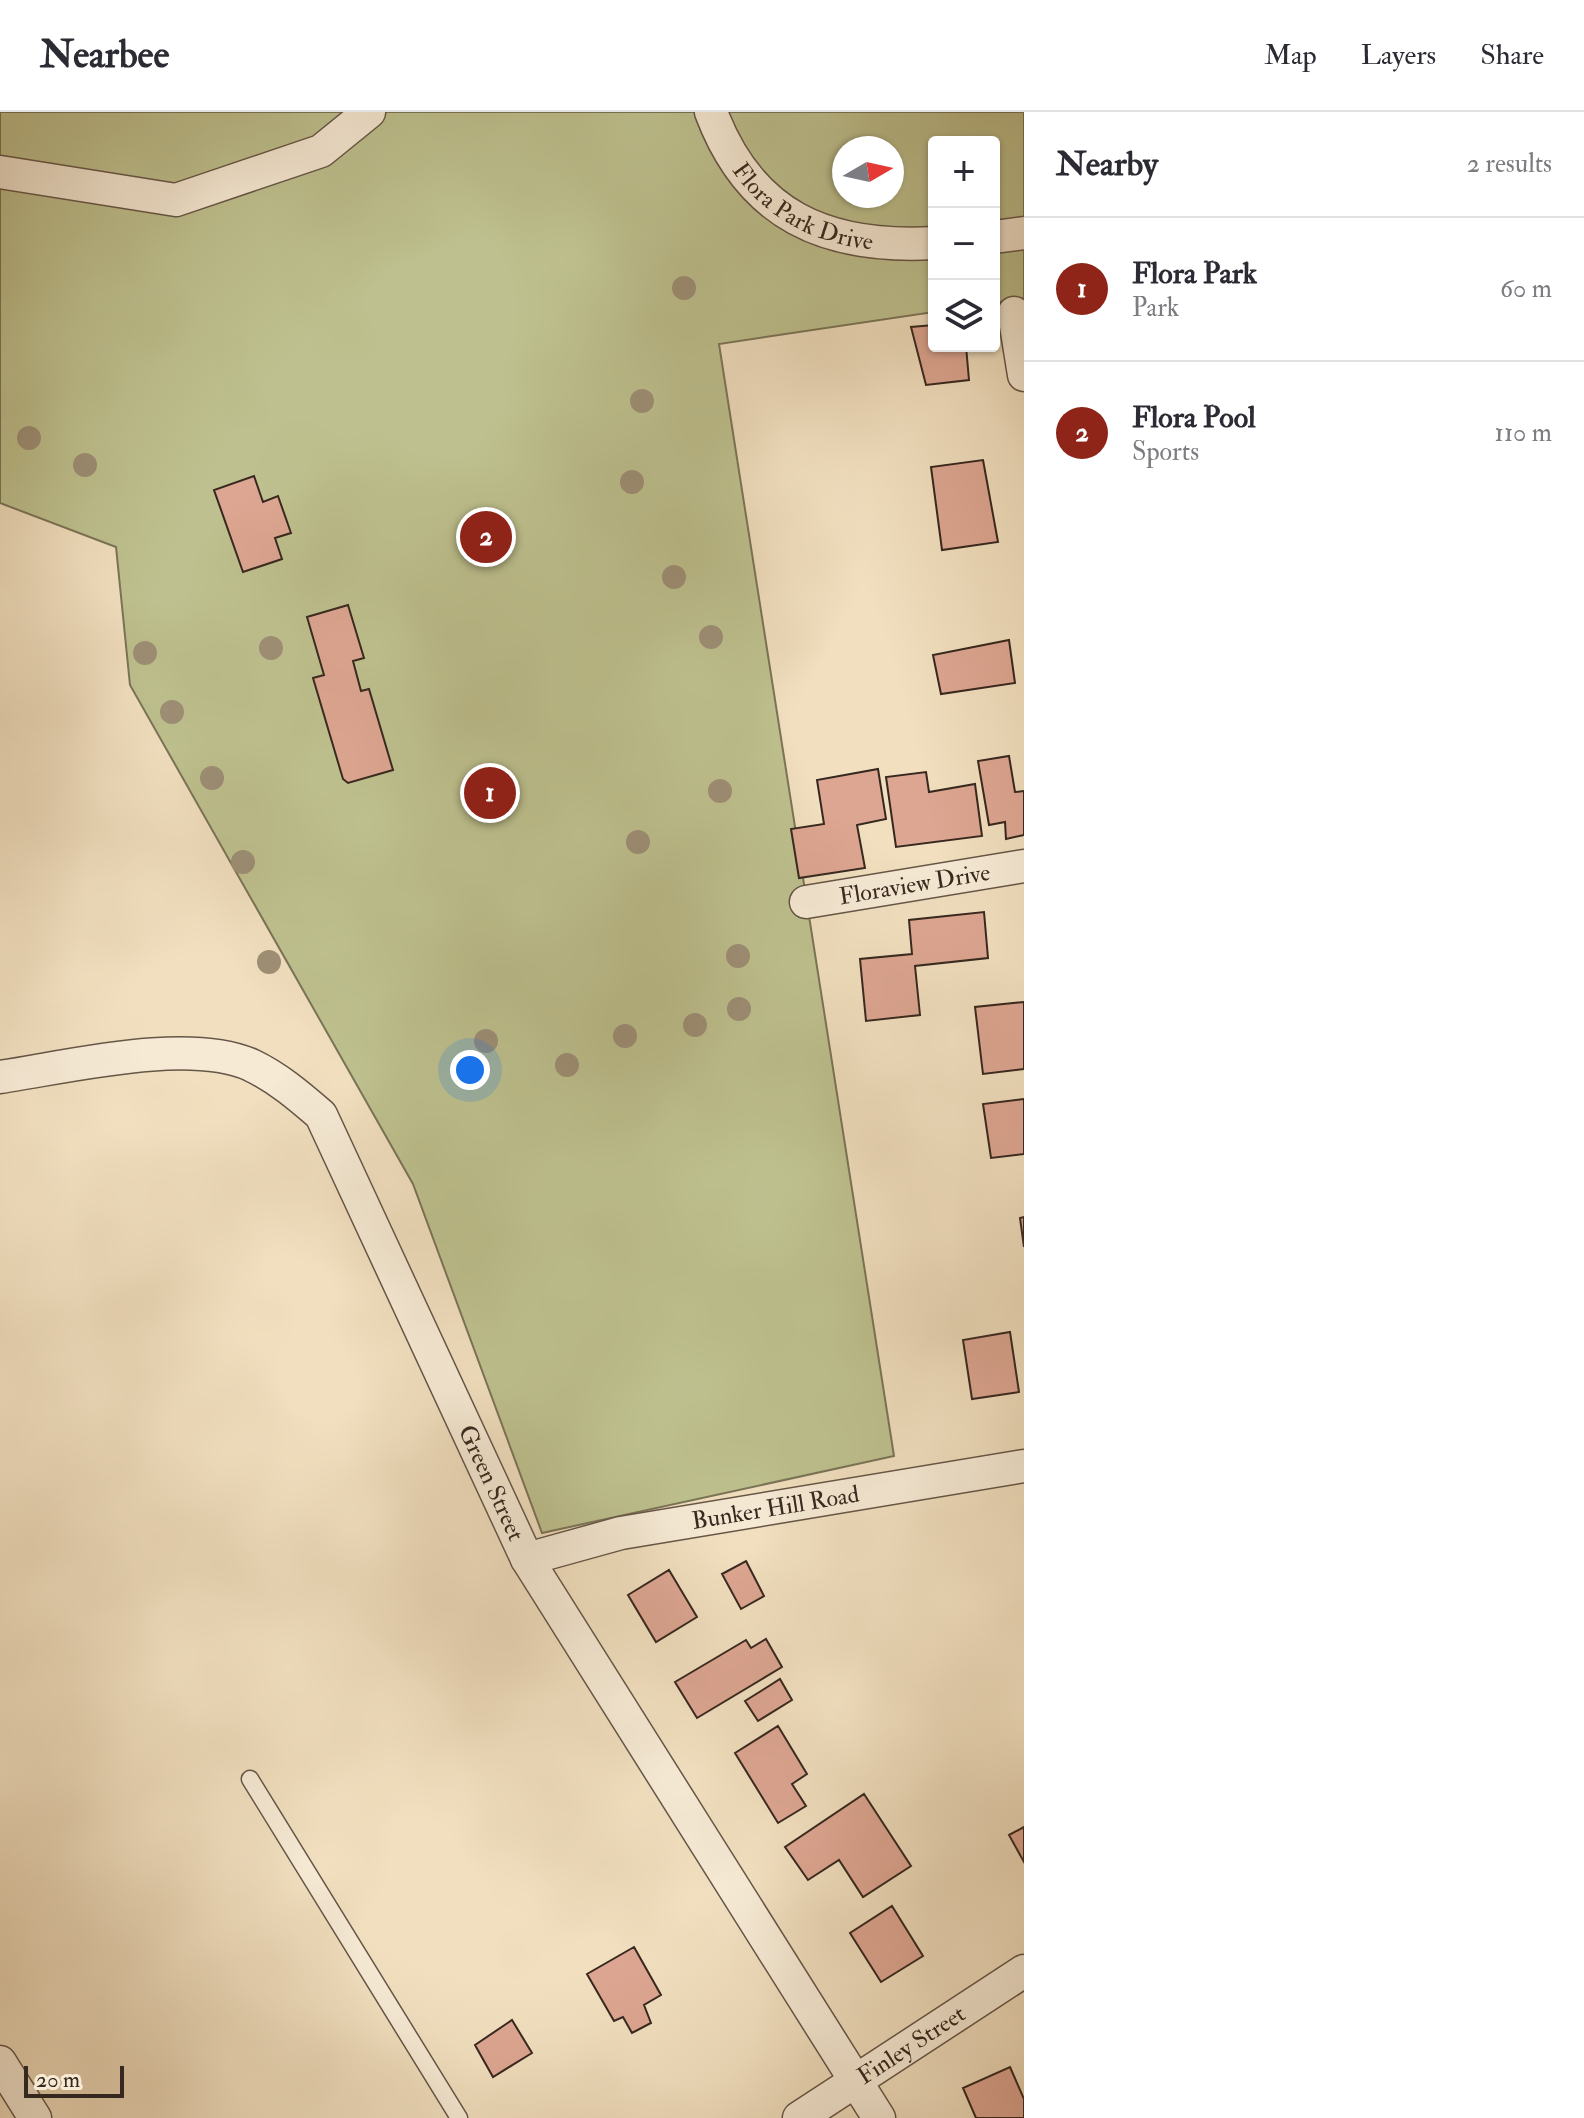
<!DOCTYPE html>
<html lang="en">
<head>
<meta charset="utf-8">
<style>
  :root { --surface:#fff; --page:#f7f7f7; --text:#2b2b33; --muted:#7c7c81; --line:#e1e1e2; --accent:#8f2418 }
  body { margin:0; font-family:"IM FELL Double Pica",serif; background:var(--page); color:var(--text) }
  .controls { position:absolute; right:24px; top:24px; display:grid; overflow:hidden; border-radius:8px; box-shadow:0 2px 6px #0004 }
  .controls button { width:72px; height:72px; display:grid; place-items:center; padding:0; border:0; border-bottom:2px solid var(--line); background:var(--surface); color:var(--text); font:40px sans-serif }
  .compass { position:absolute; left:832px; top:24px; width:72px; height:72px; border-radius:50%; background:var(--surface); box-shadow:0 2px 6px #0004; rotate:81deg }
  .scale { position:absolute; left:24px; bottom:20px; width:100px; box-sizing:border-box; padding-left:8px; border:4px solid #37281f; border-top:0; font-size:22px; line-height:28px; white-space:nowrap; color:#37281f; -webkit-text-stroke:6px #f6ead5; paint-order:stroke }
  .you { position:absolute; left:470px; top:958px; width:28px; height:28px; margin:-20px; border:6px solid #fff; border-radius:50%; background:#1a73e8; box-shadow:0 0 0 12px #1a73e833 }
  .badge { display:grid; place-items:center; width:52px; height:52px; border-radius:50%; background:var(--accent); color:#fff; font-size:26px; font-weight:700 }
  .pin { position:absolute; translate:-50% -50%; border:4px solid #fff; box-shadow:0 2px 8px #0006 }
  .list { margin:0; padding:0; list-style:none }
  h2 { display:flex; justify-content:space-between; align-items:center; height:104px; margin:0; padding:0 32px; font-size:34px }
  h2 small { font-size:26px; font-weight:400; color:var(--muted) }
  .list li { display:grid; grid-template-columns:52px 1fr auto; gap:24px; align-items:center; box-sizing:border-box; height:144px; padding:0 32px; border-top:2px solid var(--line) }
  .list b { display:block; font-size:30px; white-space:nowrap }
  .list p { margin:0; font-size:26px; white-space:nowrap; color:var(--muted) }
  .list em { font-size:26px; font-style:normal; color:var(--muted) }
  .icon { flex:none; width:44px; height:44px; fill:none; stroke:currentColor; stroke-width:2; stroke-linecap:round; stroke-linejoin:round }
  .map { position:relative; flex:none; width:1024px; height:2006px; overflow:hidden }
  header { display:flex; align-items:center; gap:48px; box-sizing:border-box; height:112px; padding:0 40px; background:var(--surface); border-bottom:2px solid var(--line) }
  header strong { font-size:38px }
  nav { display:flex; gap:44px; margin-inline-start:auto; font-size:28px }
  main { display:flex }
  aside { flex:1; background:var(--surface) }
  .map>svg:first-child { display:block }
</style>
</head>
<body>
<header>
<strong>Nearbee</strong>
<nav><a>Map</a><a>Layers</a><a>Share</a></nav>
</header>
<main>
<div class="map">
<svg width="1024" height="2006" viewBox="0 0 1024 2006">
  <rect width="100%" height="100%" fill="#f1dfbf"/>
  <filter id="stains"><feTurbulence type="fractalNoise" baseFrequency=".0025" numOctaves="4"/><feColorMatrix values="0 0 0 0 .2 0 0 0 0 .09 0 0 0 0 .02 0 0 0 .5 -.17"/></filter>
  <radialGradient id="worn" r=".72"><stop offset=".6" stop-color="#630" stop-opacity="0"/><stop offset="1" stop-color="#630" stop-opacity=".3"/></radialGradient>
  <path fill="#bec18f" stroke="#7a7457" stroke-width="2" fill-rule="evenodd" d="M0 0H1024V186L994 191V30H934V200L719 232 894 1344 542 1421 413 1072 130 573 116 435 0 391ZM844 36H892V84H844Z"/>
  <path fill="#dda692" stroke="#37281f" stroke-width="2" d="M934 213V234H966L969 268 926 273 911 215Z
    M983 348 998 430 942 438 931 355Z
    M254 364 263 390 278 384 291 421 275 426 282 447 243 460 214 378Z
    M348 493 364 546 353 549 361 579 369 577 393 658 348 671 343 667 313 566 324 563 307 505Z
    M1009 528 1015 571 941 582 933 543Z
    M1009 644 1015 680 1024 679V723L1006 727 1005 710 989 713 978 649Z
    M878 657 886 707 857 713 865 756 799 766 791 717 824 712 817 668Z
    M926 660 929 680 975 672 982 724 896 735 886 665Z
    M984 800 988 846 915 854 920 903 866 909 860 847 912 842 909 808Z
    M1024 890V957L983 962 975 895Z
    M1024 987V1042L991 1046 983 992Z
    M1024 1105V1135L1020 1106Z
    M1010 1220 1019 1280 972 1287 963 1228Z
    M746 1449 764 1484 741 1497 722 1462Z
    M669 1458 697 1505 656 1530 628 1483Z
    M766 1527 782 1555 697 1606 675 1570 746 1528 751 1536Z
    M780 1567 792 1588 758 1609 745 1589Z
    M778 1614 807 1662 792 1672 806 1694 778 1711 735 1641Z
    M864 1682 911 1754 863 1785 839 1748 808 1768 785 1735Z
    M1024 1715V1750L1009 1723Z
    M892 1794 923 1844 881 1870 850 1821Z
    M634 1835 661 1883 644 1893 651 1911 632 1921 623 1905 614 1909 587 1862Z
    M512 1908 532 1941 493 1965 475 1933Z
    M1010 1955 1024 1987V2006H976L963 1976Z"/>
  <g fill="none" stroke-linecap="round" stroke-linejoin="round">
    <defs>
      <path id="service" d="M250 1667 459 2006"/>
      <g id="minor">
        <path id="s1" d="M711 0C750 104 826 137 934 131"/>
        <path d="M0 60 176 88 321 39 369 0"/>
        <path d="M994 125 1024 121"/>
        <path d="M1014 201 1024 263"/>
        <path id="s2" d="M806 790 1024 754"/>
        <path id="s3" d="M0 965C67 955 188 925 251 953 278 966 299 984 321 1003L527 1447 879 2006"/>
        <path id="s4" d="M527 1447 621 1421 1024 1354"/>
        <path d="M0 1950 35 2006"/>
        <path id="s5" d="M799 2006 1024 1859"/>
      </g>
    </defs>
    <use href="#service" stroke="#665647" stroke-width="19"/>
    <use href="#minor" stroke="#665647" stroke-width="35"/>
    <use href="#service" stroke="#f6ead5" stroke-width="16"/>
    <use href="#minor" stroke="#f6ead5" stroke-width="32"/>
  </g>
  <g fill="#9d8f76">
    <circle cx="684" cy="176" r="12"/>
    <circle cx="642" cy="289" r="12"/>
    <circle cx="29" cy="326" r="12"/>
    <circle cx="85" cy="353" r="12"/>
    <circle cx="632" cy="370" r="12"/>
    <circle cx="674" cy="465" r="12"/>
    <circle cx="711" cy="525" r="12"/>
    <circle cx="271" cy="536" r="12"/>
    <circle cx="145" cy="541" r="12"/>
    <circle cx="172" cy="600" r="12"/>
    <circle cx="212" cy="666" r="12"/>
    <circle cx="720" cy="679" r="12"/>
    <circle cx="638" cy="730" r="12"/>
    <circle cx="243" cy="750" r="12"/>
    <circle cx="738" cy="844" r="12"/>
    <circle cx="269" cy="850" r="12"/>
    <circle cx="739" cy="897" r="12"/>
    <circle cx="695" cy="913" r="12"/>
    <circle cx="625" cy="924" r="12"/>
    <circle cx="486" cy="929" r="12"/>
    <circle cx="567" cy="953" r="12"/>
  </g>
  <g text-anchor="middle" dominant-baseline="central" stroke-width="7" stroke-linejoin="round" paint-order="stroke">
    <g font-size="24" fill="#37281f" stroke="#f6ead5">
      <text stroke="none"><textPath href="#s1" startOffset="140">Flora Park Drive</textPath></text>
      <text stroke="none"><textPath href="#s2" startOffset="110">Floraview Drive</textPath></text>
      <text stroke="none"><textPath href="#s3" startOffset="746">Green Street</textPath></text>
      <text stroke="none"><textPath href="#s4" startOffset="254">Bunker Hill Road</textPath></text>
      <text stroke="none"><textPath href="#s5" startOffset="134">Finley Street</textPath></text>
    </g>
  </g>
  <rect width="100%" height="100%" filter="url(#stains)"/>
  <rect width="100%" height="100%" fill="url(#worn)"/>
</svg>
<div class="controls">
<button>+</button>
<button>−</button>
<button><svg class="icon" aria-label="layers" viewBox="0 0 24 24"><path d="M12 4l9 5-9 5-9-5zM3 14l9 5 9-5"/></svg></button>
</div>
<svg class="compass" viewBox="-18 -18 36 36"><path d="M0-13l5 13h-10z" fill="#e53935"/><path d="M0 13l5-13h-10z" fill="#7c7c81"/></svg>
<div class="scale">20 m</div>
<div class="you"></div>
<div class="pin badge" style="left:490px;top:681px">1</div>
<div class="pin badge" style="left:486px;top:425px">2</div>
</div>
<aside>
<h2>Nearby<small>2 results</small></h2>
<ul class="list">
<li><span class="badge">1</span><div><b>Flora Park</b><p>Park</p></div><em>60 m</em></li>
<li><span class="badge">2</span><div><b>Flora Pool</b><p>Sports</p></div><em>110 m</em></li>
</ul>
</aside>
</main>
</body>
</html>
